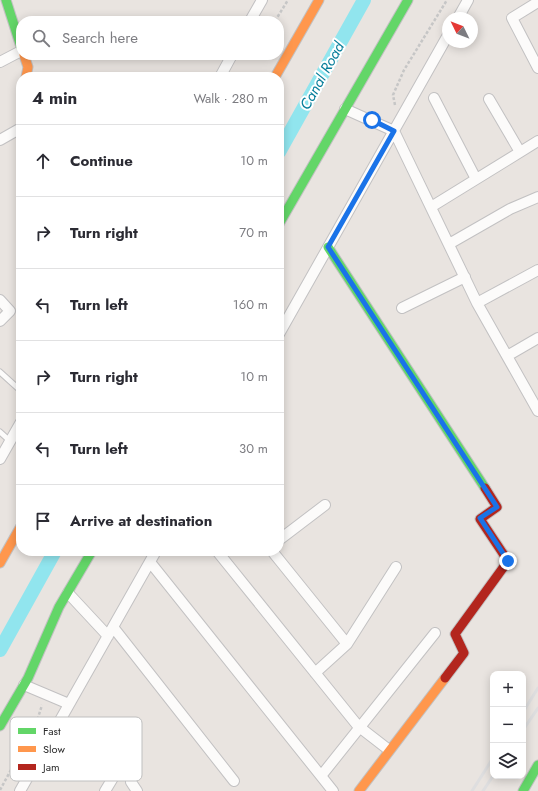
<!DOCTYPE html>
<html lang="en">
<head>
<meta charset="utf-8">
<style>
  :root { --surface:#fff; --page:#f7f7f7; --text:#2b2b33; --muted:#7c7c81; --line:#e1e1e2 }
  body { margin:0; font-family:Jost,sans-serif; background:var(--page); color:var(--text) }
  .controls { position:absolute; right:12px; bottom:12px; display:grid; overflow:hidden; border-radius:8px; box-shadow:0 2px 10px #0003 }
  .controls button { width:36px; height:36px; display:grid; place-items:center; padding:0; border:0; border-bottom:1px solid var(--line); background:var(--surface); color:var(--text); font:20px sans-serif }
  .compass { position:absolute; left:442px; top:12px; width:36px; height:36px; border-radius:50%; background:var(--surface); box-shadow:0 2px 10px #0003; rotate:313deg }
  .stop { position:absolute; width:12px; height:12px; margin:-9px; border:3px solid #1a73e8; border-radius:50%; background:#fff }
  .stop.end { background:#1a73e8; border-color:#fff; box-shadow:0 1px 4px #0008 }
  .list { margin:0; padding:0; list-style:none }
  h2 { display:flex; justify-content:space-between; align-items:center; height:52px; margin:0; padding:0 16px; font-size:17px }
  h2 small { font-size:13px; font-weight:400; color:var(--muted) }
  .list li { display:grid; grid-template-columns:26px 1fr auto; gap:12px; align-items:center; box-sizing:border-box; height:72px; padding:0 16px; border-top:1px solid var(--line) }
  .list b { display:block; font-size:15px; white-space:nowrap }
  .list em { font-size:13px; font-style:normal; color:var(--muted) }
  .icon { flex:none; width:22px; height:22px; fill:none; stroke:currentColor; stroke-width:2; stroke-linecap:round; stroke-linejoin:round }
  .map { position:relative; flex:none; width:538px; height:791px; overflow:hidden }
  .search { position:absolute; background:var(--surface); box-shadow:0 2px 10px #0003; left:16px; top:16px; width:268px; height:44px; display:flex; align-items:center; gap:10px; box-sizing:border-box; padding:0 14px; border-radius:16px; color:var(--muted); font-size:15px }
  .panel { position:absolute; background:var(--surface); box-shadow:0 2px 10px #0003; left:16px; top:72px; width:268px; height:484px; border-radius:16px }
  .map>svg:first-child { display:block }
</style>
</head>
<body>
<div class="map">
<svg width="538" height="791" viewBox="0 0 538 791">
  <rect width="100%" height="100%" fill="#e9e4e0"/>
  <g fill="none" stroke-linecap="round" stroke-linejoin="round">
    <path stroke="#91e5ee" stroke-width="14" d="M279 152 364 0
      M0 650 55 551"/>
    <defs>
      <path id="lane" d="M0 372 21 391
        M0 432 10 441"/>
      <path id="street" d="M538 2 512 18 538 68
        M458 18 468 0
        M250 21 262 0
        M0 62 21 51
        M220 77 232 55
        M434 98 476 179
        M489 99 520 152
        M345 109 394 131 477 303 538 411
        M0 140 21 128
        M431 207 538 141
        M449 244 510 209 538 197
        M0 300 10 311 0 321
        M477 303 538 270
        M402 308 465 277
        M279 334 448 35
        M507 356 538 338
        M0 459 21 422
        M279 540 325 505
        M217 551 358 726 389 750
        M272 551 347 644
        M150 562 333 791
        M68 593 108 636
        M113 627 234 781
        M315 673 347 644 396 567
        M24 685 69 704
        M321 776 435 633
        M131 782 137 791
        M20 791 156 551
        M105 791 119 768"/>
      <path id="fast" d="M6 0 21 47
        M279 224 408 0
        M328 247 485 488
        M0 726 28 678 59 607 92 551
        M523 791 538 765"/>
      <path id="slow" d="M24 55 28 67 26 77
        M275 77 319 0
        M0 563 21 526
        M359 791 445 678"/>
      <path id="jam" d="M445 678 464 653 455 634 508 561 480 519 497 507 485 488"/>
    </defs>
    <use href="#lane" stroke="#c2c1c2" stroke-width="7"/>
    <use href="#street" stroke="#c2c1c2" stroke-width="12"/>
    <use href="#fast" stroke="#c2c1c2" stroke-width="11"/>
    <use href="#slow" stroke="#c2c1c2" stroke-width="11"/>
    <use href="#jam" stroke="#c2c1c2" stroke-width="11"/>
    <path stroke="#c6c6c6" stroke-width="2.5" stroke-dasharray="3 2" stroke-linecap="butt" d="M275 21 288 0
      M395 105 393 95 404 70 447 0
      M0 790 36 724 42 705"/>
    <use href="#lane" stroke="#fcfbfa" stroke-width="5"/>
    <use href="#street" stroke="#fcfbfa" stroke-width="10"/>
    <use href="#fast" stroke="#63d668" stroke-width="9"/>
    <use href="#slow" stroke="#ff974d" stroke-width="9"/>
    <use href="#jam" stroke="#b3261e" stroke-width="9"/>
    <path stroke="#dededf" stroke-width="3" d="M523 712 538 688
      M523 730 538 708
      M472 791 493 758
      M483 791 493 776"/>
  </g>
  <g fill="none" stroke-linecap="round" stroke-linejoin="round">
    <path stroke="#1a73e8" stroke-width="5" d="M372 120 394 131 328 247 497 507 480 518 508 561"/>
  </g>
  <g text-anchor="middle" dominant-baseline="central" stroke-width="4" stroke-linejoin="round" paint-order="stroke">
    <g font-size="15" font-style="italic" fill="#087f9b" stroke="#fff">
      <text transform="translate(322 76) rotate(-61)">Canal Road</text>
    </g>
  </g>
  <rect x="10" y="717" width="132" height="64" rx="6" fill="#fff" stroke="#bfbfbf" stroke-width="1"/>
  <rect x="18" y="728" width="18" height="6" fill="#63d668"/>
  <rect x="18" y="746" width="18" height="6" fill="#ff974d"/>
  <rect x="18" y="764" width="18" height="6" fill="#b3261e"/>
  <g font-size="11" fill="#2b2b2b">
    <text x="43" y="735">Fast</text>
    <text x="43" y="753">Slow</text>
    <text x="43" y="771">Jam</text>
  </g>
</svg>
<div class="controls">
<button>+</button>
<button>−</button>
<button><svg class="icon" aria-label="layers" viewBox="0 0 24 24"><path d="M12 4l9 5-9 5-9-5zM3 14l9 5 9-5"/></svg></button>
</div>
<svg class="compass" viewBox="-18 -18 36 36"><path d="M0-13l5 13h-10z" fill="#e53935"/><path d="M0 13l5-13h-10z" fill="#7c7c81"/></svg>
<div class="stop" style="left:372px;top:120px"></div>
<div class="stop end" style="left:508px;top:561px"></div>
<div class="search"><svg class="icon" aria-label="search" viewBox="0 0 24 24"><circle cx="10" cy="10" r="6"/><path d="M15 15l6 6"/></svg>Search here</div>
<section class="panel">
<h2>4 min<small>Walk · 280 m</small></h2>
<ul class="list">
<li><svg class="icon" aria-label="ahead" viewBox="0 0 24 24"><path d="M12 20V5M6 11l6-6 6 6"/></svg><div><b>Continue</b></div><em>10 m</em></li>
<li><svg class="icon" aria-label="right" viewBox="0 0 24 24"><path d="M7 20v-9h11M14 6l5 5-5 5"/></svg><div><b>Turn right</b></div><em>70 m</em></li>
<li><svg class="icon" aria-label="left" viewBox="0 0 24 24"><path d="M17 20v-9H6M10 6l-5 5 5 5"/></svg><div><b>Turn left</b></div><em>160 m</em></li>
<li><svg class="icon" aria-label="right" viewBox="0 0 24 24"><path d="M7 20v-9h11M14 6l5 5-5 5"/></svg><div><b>Turn right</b></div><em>10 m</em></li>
<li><svg class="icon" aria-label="left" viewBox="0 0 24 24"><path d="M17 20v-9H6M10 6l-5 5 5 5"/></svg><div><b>Turn left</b></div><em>30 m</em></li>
<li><svg class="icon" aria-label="arrive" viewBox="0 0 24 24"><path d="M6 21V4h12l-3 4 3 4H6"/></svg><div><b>Arrive at destination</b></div></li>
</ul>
</section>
</div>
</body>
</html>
